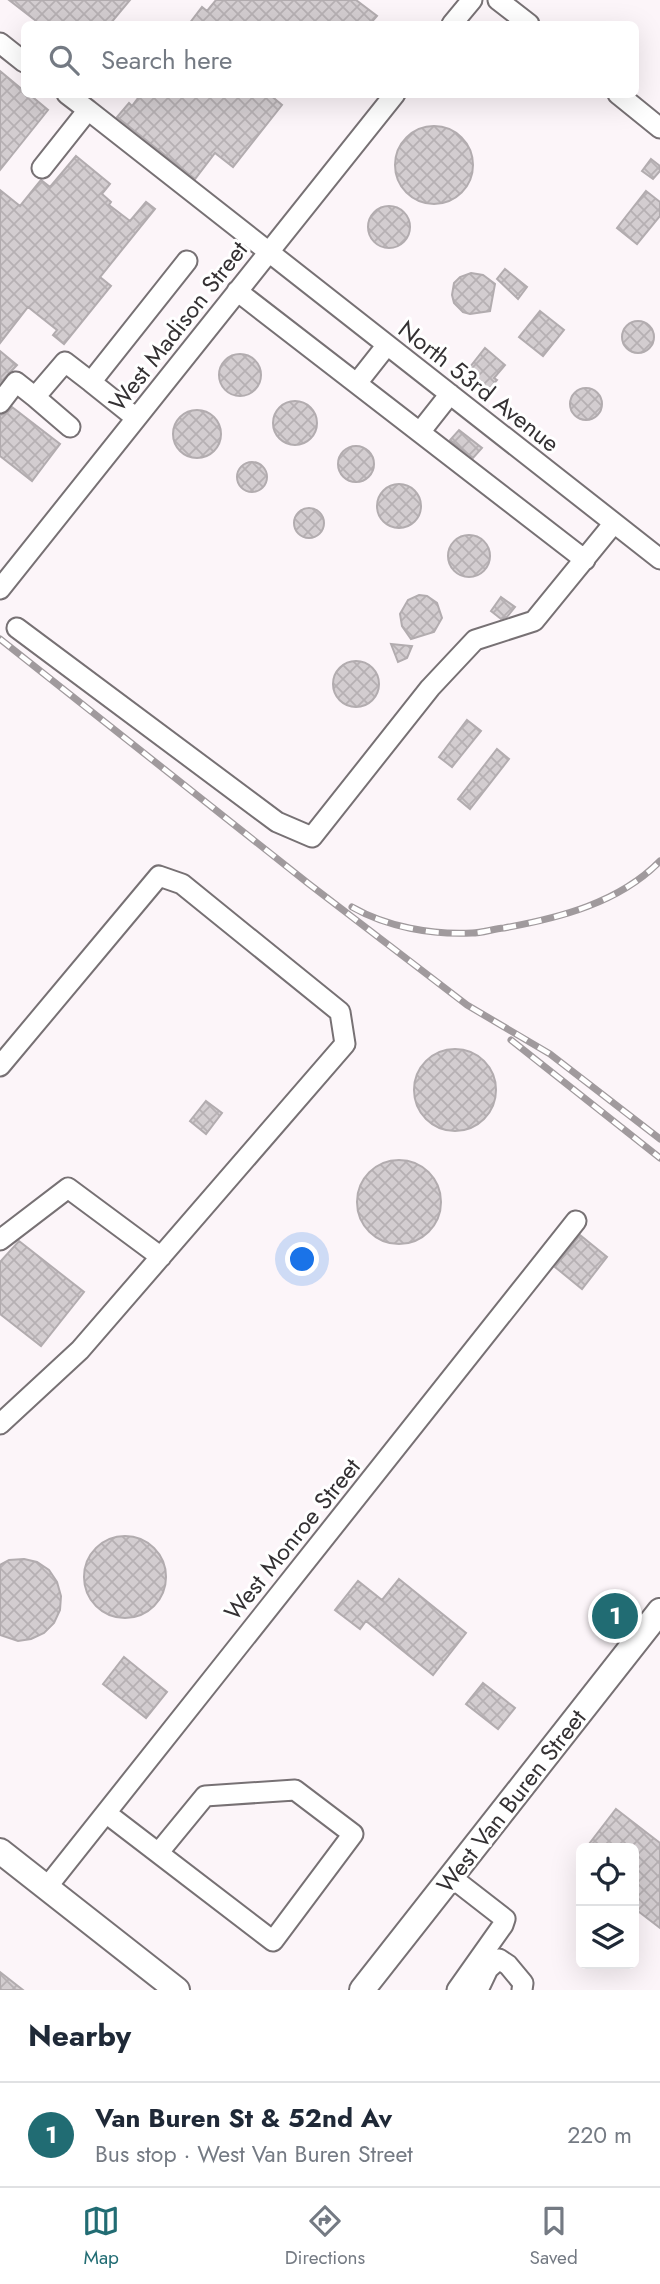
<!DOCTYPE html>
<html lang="en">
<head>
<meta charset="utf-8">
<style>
  :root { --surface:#fff; --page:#f6f6f7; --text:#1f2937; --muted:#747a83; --line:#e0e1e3; --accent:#216c73 }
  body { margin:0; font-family:Jost,sans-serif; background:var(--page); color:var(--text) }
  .controls { position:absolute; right:21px; bottom:21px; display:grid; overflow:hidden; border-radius:10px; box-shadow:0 7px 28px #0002 }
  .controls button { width:63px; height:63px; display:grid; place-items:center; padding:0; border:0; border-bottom:2px solid var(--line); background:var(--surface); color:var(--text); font:35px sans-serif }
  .you { position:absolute; left:303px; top:1260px; width:24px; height:24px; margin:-18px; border:5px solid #fff; border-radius:50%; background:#1a73e8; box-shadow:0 0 0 10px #1a73e833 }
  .badge { display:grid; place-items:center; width:46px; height:46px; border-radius:50%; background:var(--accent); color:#fff; font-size:23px; font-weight:700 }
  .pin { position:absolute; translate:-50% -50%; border:4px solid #fff; box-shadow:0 2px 7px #0006 }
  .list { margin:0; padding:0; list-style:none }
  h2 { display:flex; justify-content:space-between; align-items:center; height:91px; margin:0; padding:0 28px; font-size:30px }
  h2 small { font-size:23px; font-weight:400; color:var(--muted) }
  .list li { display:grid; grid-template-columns:46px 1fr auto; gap:21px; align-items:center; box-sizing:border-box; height:105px; padding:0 28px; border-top:2px solid var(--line) }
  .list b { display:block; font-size:26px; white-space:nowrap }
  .list p { margin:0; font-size:23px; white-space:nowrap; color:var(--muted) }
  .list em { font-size:23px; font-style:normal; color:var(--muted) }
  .icon { flex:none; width:38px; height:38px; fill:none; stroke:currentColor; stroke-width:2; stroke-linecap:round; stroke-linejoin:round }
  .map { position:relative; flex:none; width:660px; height:1990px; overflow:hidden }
  .search { position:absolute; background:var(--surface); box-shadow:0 7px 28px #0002; left:21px; right:21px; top:21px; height:77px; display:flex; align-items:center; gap:18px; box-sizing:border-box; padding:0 24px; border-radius:10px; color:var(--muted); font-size:26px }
  .sheet { height:196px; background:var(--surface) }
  nav { display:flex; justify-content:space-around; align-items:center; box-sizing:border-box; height:98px; border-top:2px solid var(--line); background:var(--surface); font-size:19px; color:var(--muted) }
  nav a { display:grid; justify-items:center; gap:4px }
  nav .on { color:var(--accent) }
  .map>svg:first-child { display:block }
</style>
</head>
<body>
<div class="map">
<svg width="660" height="1990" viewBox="0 0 660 1990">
  <defs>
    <pattern id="building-cross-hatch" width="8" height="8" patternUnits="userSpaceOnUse" patternTransform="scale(1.75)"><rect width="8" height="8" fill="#d3cdd0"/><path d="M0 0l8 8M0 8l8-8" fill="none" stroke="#b6b0b3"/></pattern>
  </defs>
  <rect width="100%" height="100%" fill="#fcf5f9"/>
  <path fill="url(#building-cross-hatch)" stroke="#b2acaf" stroke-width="2" d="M9 0H130L110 24H40Z
    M216 0H356L377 16 370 24H189L202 7 207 11Z
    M0 71 24 91V94H29L48 110 0 170Z
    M141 94H269L282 105 233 167 215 153 195 179 117 117 129 103 132 106Z
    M395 165a39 39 0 1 1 78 0a39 39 0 1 1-78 0Z
    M76 156 110 184 102 194 111 202 109 205 130 221 146 202 155 209 100 277 111 286 64 344 53 335 57 330 28 307 0 343V190L20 206 41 180 50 187Z
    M651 159 660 166V171L653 179 642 171Z
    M646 191 660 202V216L637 244 617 228Z
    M368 227a21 21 0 1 1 42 0a21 21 0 1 1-42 0Z
    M505 269 527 287 518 299 497 279Z
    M471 273 483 275 495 284 490 311 470 314 463 312 454 303 452 295 454 283 460 277Z
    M540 311 564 330 543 356 519 337Z
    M622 337a16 16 0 1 1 32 0a16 16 0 1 1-32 0Z
    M485 348 505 365 494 378 497 380 490 388 487 387 486 388 466 372Z
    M0 351 17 365 0 383Z
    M219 375a21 21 0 1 1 42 0a21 21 0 1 1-42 0Z
    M570 404a16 16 0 1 1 32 0a16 16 0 1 1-32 0Z
    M273 423a22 22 0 1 1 44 0a22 22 0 1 1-44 0Z
    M12 407 60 444 32 481 0 456V415L5 414Z
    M173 434a24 24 0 1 1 48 0a24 24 0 1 1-48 0Z
    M459 430 482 448 473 458 450 440Z
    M338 464a18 18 0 1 1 36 0a18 18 0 1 1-36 0Z
    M237 477a15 15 0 1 1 30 0a15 15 0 1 1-30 0Z
    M377 506a22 22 0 1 1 44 0a22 22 0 1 1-44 0Z
    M294 523a15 15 0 1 1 30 0a15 15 0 1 1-30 0Z
    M448 556a21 21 0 1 1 42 0a21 21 0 1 1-42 0Z
    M419 595 427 596 437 603 442 618 434 632 411 639 402 626 400 614 408 600Z
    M501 597 515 607 507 617 501 619 491 611Z
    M391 644 412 646 407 658 398 662Z
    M333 684a23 23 0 1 1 46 0a23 23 0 1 1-46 0Z
    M467 720 481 731 452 767 439 757Z
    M497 749 509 759 470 809 458 799Z
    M414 1090a41 41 0 1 1 82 0a41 41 0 1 1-82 0Z
    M206 1101 222 1113 206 1134 190 1121Z
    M357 1202a42 42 0 1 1 84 0a42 42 0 1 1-84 0Z
    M580 1235 607 1257 582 1289 555 1267Z
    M19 1241 84 1292 41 1346 0 1314V1262Z
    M84 1577a41 41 0 1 1 82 0a41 41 0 1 1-82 0Z
    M24 1559 37 1562 49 1570 57 1582 61 1596 60 1610 54 1623 44 1633 31 1639 18 1641 0 1635V1565L9 1560Z
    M399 1579 466 1633 433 1675 366 1621 360 1629 335 1610 358 1581 382 1600Z
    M124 1657 167 1692 146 1718 103 1684Z
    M483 1683 515 1708 498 1729 466 1704Z
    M616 1809 660 1843V1928L634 1908V1848H586Z
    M0 1972 23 1990H0Z"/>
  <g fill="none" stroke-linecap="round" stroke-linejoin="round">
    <defs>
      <path id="minor" d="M498 0 529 24
        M452 24 472 0
        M0 43 24 62
        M67 94 88 110
        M618 94 660 128
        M42 168 88 110 660 559
        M237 291 585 560
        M357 383 387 345
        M0 403 16 382 35 397
        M136 418 91 382 187 261
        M70 427 35 397 65 362 91 382
        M420 432 450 394
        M0 589 395 94
        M17 628 277 822 312 837 430 688 475 640 534 621 614 523
        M0 1066 159 876 182 884 340 1012 345 1044 80 1350 0 1424
        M0 1240 68 1188 161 1257
        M106 1813 273 1941 353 1834 295 1790 205 1796 159 1852
        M451 1877 505 1919 503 1925 457 1990
        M47 1887 576 1221
        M478 1990 488 1969 499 1959 508 1965 523 1983 522 1990"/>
      <path id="major" d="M0 1851 177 1990
        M362 1990 660 1611"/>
    </defs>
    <use href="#minor" stroke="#777174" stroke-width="23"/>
    <use href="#major" stroke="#777174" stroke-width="28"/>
    <use href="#minor" stroke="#fff" stroke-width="19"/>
    <use href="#major" stroke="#fff" stroke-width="24"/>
    <defs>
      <path id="rail" d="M0 639 309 884 467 1005 550 1054 660 1139
        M352 907C387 927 432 935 472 933 482 933 493 929 504 928 559 918 619 903 660 861
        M511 1040 660 1158"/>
    </defs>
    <use href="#rail" stroke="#a09a9d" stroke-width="7"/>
    <use href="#rail" stroke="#fff" stroke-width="4.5" stroke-dasharray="13" stroke-linecap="butt"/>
  </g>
  <g text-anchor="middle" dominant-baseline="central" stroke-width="6" stroke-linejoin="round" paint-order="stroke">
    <g font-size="24" fill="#343133" stroke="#fff">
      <text transform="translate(178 326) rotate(-52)">West Madison Street</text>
      <text transform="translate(479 386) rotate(38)">North 53rd Avenue</text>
      <text transform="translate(292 1539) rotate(-51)">West Monroe Street</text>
      <text transform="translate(511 1801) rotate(-52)">West Van Buren Street</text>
    </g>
  </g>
</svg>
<div class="controls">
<button><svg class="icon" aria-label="locate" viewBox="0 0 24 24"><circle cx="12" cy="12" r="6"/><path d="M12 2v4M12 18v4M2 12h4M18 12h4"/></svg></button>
<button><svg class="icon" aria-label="layers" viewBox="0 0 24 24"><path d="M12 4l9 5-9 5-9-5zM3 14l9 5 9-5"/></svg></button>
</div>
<div class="you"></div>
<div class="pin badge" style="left:615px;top:1616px">1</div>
<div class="search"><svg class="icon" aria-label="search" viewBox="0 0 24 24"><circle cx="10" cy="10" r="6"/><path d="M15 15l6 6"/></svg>Search here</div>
</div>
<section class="sheet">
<h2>Nearby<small></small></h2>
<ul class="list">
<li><span class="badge">1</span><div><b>Van Buren St &amp; 52nd Av</b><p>Bus stop · West Van Buren Street</p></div><em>220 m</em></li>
</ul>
</section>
<nav>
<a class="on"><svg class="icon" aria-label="map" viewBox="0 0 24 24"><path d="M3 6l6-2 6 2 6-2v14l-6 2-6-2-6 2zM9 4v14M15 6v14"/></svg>Map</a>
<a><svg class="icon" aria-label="directions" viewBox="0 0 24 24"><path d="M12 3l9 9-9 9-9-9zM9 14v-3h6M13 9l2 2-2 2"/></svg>Directions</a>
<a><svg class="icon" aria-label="saved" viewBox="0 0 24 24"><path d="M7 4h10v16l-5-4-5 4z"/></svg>Saved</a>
</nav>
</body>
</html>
